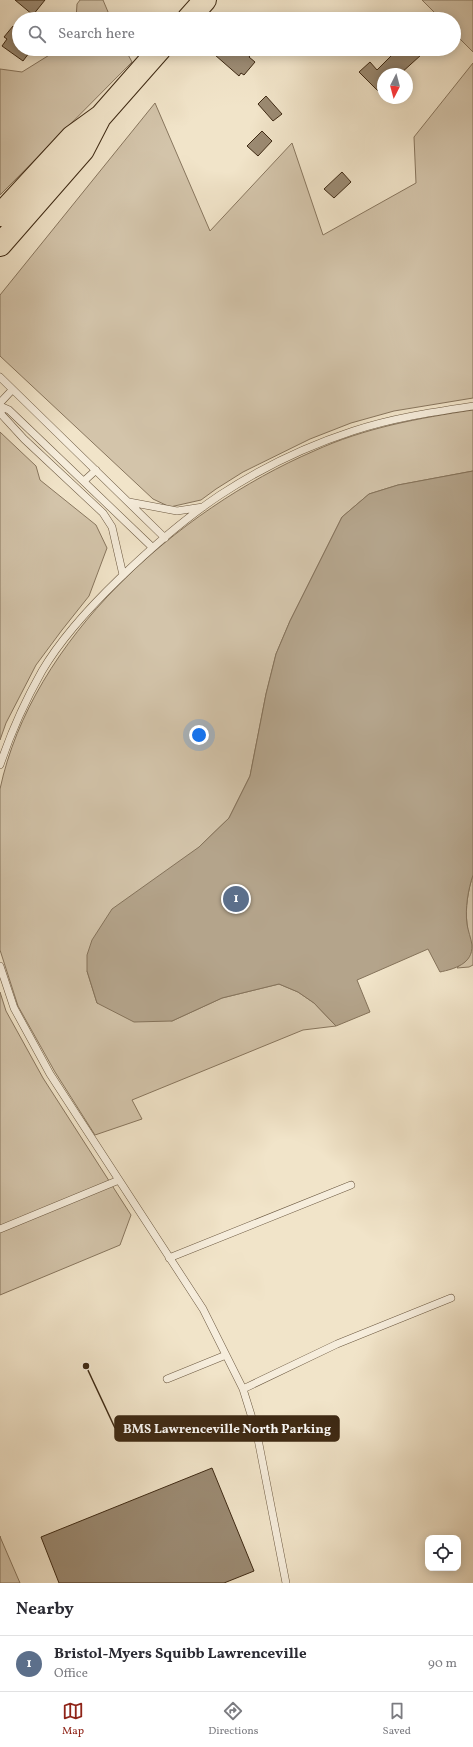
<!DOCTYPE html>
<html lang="en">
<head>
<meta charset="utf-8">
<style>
  :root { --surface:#fff; --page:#f2f2f3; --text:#2b2b33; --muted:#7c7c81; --line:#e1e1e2; --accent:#8f2418 }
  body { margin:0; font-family:Vollkorn,serif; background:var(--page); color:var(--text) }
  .controls { position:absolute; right:12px; bottom:12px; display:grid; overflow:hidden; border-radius:8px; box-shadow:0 2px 10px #0003 }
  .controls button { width:36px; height:36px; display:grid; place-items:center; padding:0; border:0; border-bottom:1px solid var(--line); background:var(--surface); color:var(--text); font:20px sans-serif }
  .compass { position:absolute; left:377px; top:68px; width:36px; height:36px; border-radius:50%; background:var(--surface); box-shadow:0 2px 10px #0003; rotate:186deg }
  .you { position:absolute; left:199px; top:735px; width:14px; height:14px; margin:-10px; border:3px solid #fff; border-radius:50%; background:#1a73e8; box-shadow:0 0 0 6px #1a73e833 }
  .badge { display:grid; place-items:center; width:26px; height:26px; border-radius:50%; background:var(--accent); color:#fff; font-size:13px; font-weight:700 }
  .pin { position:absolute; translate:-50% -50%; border:2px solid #fff; box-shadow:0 1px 4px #0006 }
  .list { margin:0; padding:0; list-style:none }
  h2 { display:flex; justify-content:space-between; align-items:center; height:52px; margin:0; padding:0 16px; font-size:17px }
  h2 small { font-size:13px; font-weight:400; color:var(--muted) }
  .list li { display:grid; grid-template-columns:26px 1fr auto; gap:12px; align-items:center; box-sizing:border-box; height:56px; padding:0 16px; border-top:1px solid var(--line) }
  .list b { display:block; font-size:15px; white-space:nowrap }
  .list p { margin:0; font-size:13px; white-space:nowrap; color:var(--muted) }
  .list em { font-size:13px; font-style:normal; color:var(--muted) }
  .icon { flex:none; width:22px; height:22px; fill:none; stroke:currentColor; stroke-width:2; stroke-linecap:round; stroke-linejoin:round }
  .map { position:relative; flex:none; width:473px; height:1583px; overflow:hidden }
  .search { position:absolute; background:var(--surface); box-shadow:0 2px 10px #0003; left:12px; right:12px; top:12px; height:44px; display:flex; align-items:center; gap:10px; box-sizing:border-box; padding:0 14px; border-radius:22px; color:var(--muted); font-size:15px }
  .sheet { height:108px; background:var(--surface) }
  nav { display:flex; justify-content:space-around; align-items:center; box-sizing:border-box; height:56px; border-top:1px solid var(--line); background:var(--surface); font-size:11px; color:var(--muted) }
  nav a { display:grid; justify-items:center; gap:2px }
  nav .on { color:var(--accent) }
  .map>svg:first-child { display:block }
</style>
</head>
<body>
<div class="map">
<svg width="473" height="1583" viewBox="0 0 473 1583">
  <rect width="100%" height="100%" fill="#f1e4c9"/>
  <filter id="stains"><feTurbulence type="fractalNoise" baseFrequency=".005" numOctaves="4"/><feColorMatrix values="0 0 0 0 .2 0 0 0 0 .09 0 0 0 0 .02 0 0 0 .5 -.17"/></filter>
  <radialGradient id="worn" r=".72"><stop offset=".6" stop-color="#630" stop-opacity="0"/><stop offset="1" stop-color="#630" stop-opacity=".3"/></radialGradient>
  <path fill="#d3c4aa" stroke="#88765e" d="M80 0H103L111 19H76L77 4Z
    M422 0H473V52L454 33V19H441Z
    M59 49H125L132 62 0 195V69L22 72Z
    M473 63V398L394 411 351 423 310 439 243 472 216 489 201 500 170 507 153 499 0 356V295L155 103 210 231 292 143 323 235 416 183 414 137Z
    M473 410V471L398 485 369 494 342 517 290 621 276 654 266 694 250 776 229 818 199 847 87 971 97 1003 172 1021 222 998 279 984 298 992 314 1003 336 1026 303 1030 132 1100 142 1119 95 1135 55 1072 18 1006 0 950V789C32 639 177 510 314 451 364 428 419 418 473 410Z
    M0 432 36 466 40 480 96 525 107 548 89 596 62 630 36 665 6 723 0 740Z
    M473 875V965L469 967 457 968C473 951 470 946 467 924 465 908 468 890 473 875Z
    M0 992 6 1011 43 1078 131 1215 120 1245 0 1295Z
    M0 1536 1 1539 20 1583H0Z"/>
  <path fill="#b4a48b" stroke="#85735b" d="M473 471V875C468 890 465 908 467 924 468 931 471 938 472 945 473 964 454 969 440 972L428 949 364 977 357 980 370 1012 336 1026 314 1003 298 992 279 984 222 998 172 1021 134 1022 97 1003 87 971V955L92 940 112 909 199 847 229 818 250 776 266 694 276 654 290 621 342 517 369 494 398 485Z"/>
  <path fill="#9b8a72" stroke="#3e2913" d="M15 0H45L33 15Z
    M19 24V49H32L23 61 2 46 7 39 4 37 13 26 16 28Z
    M221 49H256L249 57 255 62 244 75 241 73 239 76 215 55Z
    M398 49H415L421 55 400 74H383V96L359 72 370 62 377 70Z
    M266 96 282 114 273 121 258 104Z
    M262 131 272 141 258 156 247 146Z
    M342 172 351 182 334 198 324 189Z
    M212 1468 254 1571 224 1583H59L41 1537Z"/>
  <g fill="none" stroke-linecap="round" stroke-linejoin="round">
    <defs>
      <path id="lane" d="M0 377 165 538
        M0 403 12 390
        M0 406 9 410 152 547
        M0 410 2 415 24 439 103 513 112 527 123 575
        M84 481 96 470
        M129 502 177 511 203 507
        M0 765C11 732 25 701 42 671 62 637 91 606 119 579 150 549 184 519 220 495 261 468 307 446 353 431 392 418 433 412 473 406
        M0 966 14 1008 50 1074 203 1309 243 1389 257 1434 286 1583
        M0 1229 119 1180
        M169 1258 351 1185
        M167 1379 226 1355
        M243 1389 337 1344 451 1298"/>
      <path id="highway" d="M188 19 205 0
        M0 215 72 137 101 116 160 49
        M0 245 83 150 99 119"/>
    </defs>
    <use href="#lane" stroke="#6b5840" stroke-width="8"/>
    <use href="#highway" stroke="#3e2913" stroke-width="24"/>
    <use href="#lane" stroke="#f6eddc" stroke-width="7"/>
    <use href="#highway" stroke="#f1e4c9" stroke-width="22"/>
  </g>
  <path fill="none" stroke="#3e2913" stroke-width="1.5" d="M86 1366L115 1428"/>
  <circle fill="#3e2913" stroke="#f6eddc" stroke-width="1.5" cx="86" cy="1366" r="4"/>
  <rect fill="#3e2913" stroke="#3e2913" stroke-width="1.5" x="115" y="1416" width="224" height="25" rx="4"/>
  <g font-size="13" text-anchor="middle" font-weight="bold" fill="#fff">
    <text x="227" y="1433">BMS Lawrenceville North Parking</text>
  </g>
  <rect width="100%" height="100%" filter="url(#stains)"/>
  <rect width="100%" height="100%" fill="url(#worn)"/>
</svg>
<div class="controls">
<button><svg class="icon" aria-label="locate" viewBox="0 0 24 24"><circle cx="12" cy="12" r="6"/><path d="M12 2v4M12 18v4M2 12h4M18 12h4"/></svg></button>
</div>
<svg class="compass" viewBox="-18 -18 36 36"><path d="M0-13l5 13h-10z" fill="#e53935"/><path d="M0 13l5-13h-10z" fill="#7c7c81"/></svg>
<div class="you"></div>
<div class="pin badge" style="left:236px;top:899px;background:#5c6f8a">1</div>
<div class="search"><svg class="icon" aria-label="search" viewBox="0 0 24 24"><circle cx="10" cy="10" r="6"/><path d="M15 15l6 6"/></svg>Search here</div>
</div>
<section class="sheet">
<h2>Nearby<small></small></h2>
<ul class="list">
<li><span class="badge" style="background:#5c6f8a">1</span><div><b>Bristol-Myers Squibb Lawrenceville</b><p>Office</p></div><em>90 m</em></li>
</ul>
</section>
<nav>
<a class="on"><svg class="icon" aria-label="map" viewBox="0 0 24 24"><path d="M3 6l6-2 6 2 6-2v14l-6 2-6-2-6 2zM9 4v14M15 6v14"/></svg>Map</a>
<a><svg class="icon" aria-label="directions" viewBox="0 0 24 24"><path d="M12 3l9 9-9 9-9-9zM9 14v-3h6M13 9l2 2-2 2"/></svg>Directions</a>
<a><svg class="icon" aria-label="saved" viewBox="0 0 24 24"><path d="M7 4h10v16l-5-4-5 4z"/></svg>Saved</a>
</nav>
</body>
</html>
